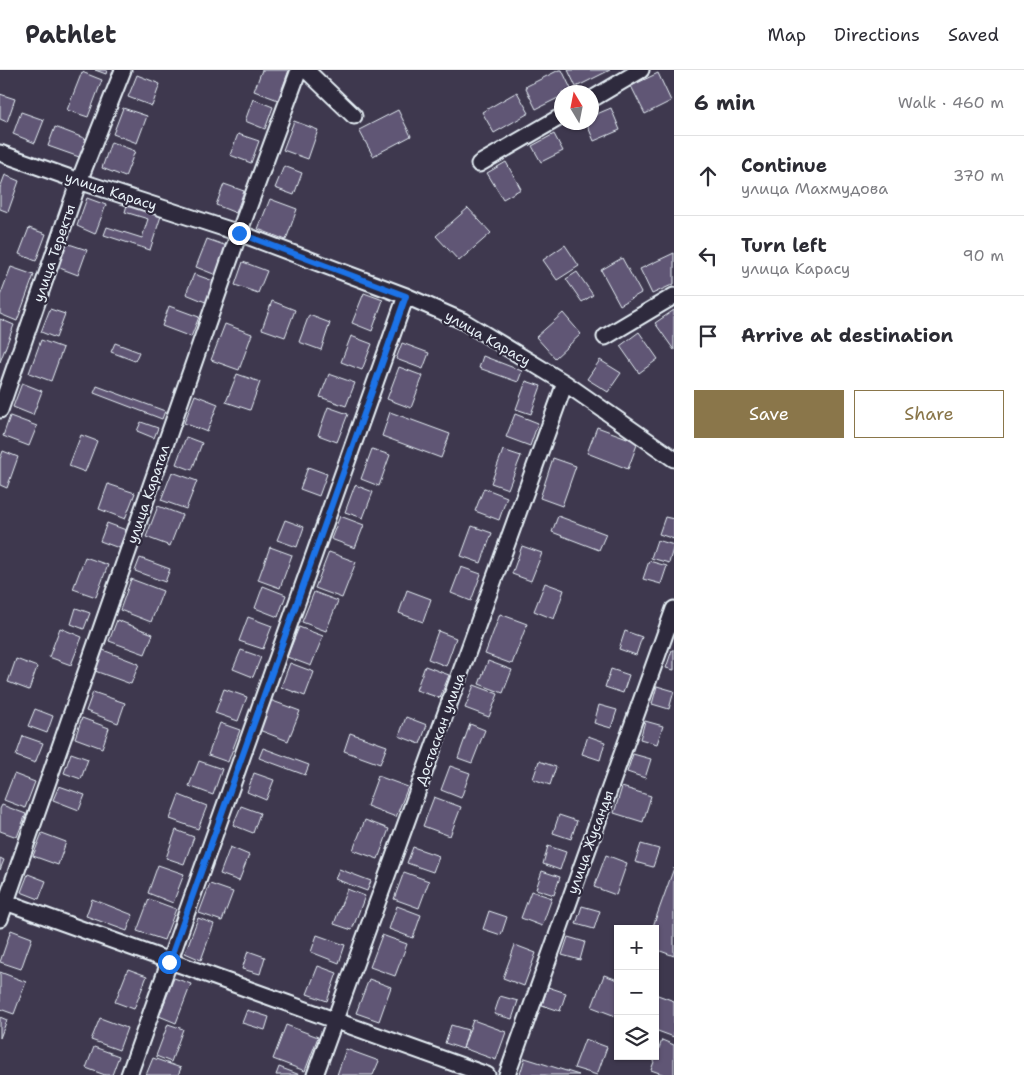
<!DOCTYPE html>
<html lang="en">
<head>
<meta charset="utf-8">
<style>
  :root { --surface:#fff; --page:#f7f7f7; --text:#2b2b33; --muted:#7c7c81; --line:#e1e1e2; --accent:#8a764a }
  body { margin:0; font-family:"Shantell Sans",sans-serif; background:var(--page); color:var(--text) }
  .controls { position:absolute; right:15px; bottom:15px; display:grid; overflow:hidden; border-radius:0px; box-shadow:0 1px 4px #0004 }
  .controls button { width:45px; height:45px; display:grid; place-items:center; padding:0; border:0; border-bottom:1px solid var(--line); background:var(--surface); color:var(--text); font:25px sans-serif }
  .compass { position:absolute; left:554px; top:15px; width:45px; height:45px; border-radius:50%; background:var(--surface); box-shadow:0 1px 4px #0004; rotate:350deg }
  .stop { position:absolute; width:15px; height:15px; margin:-11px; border:4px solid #1a73e8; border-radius:50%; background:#fff }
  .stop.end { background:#1a73e8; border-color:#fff; box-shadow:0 1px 5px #0008 }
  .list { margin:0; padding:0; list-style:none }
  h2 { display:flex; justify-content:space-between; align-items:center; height:65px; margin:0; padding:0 20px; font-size:21px }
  h2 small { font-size:16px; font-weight:400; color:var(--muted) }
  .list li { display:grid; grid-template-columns:32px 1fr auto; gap:15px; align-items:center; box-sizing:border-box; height:80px; padding:0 20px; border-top:1px solid var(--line) }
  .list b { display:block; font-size:19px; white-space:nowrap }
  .list p { margin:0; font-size:16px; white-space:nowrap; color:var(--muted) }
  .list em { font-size:16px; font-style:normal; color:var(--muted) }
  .actions { display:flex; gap:10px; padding:15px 20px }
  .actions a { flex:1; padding:11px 0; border:1px solid var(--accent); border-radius:0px; text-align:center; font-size:18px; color:var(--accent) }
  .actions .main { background:var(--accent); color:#fff }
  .icon { flex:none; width:28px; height:28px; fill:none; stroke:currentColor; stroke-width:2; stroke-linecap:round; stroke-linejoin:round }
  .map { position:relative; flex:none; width:674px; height:1005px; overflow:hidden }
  header { display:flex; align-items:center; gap:30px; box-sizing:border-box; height:70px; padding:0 25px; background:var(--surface); border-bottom:1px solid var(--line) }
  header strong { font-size:24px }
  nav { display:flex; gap:28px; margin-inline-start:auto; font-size:18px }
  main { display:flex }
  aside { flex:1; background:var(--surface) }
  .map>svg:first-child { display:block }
</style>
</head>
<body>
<header>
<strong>Pathlet</strong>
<nav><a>Map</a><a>Directions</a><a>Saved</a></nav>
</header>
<main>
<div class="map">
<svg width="674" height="1005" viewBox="0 0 674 1005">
  <rect width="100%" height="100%" fill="#3e384e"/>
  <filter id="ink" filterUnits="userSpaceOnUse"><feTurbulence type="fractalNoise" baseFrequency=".02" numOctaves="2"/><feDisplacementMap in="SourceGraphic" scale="10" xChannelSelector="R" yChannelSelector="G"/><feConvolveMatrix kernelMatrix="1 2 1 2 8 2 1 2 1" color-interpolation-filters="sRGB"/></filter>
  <g filter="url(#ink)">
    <path fill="#615774" stroke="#e8f1f8" d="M95 0H107L106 4Z
      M262 0H289L278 30 254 21Z
      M559 0H562L572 21 562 22V26L536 39 525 17Z
      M568 0H610L576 17Z
      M82 2 102 10 88 47 67 40Z
      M658 3 671 31 645 44 631 16Z
      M137 5 160 14 152 36 128 27Z
      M517 22 529 43 494 63 482 42Z
      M0 24 15 29 7 52 0 49Z
      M253 29 273 37 265 59 245 51Z
      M123 38 147 46 137 73 113 64Z
      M611 38 620 60 594 71 586 52H592V46Z
      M398 40 411 66 373 86 359 60Z
      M21 42 44 50 35 73 13 64Z
      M294 51 318 60 308 89 283 80Z
      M55 57 89 70 82 88 48 76Z
      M238 64 259 71 251 93 230 85Z
      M554 64 563 81 541 92 532 76Z
      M111 72 135 81 125 107 102 98Z
      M506 92 521 119 503 129 487 103Z
      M284 96 302 103 294 125 275 118Z
      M5 105 19 111 8 142 0 139V118Z
      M224 114 244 121 236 143 216 135Z
      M87 128 106 135 95 164 77 156Z
      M270 129 297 139 286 170 258 159Z
      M127 135 161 146 150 180 104 165 107 157 142 168 148 149 125 142Z
      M468 138 491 163 459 191 436 166Z
      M29 158 46 164 36 191 19 184Z
      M207 169 227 176 216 205 196 197Z
      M66 173 87 180 78 205 57 197Z
      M565 175 579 196 557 210 543 190Z
      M674 183V214L652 224 640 199Z
      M622 188 641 223 620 235 601 200Z
      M243 192 267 201 258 223 235 215Z
      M11 197 34 205 17 251 0 244V226Z
      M577 202 593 225 582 232 566 209Z
      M194 204 216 212 208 233 186 224Z
      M364 223 383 230 372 261 352 253Z
      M272 231 295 240 285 267 262 259Z
      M169 236 199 247 191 267 162 256Z
      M50 239 65 244 56 268 41 262Z
      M674 240V280L655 253Z
      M563 243 581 264 555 288 536 267Z
      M309 245 330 253 321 280 299 272Z
      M0 249 14 255 0 292Z
      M225 254 252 264 239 300 211 290Z
      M639 262 658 289 639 303 620 276Z
      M351 266 372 274 362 300 341 292Z
      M41 270 63 278 51 311 29 303Z
      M115 273 139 282 135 291 111 282Z
      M402 273 429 283 423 299 396 289Z
      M483 286 522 301 518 312 479 298Z
      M600 290 621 303 608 322 587 309Z
      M399 297 423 306 411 338 387 329Z
      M237 304 260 312 250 340 226 332Z
      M329 304 355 313 346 336 320 327Z
      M526 311 541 316 531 344 516 339Z
      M22 313 42 321 33 345 13 337Z
      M97 316 165 341 162 349 94 323Z
      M195 325 218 334 207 362 184 353Z
      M328 337 348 344 337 372 318 365Z
      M390 342 450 364 441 388 382 366Z
      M515 344 538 353 530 376 506 367Z
      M10 346 37 356 29 376 3 366Z
      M141 352 158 358 154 368 137 361Z
      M597 357 638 372 628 399 587 383Z
      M81 365 97 371 85 402 69 396Z
      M186 367 202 373 192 400 176 394Z
      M372 379 390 385 379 416 361 409Z
      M503 380 521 386 508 419 491 413Z
      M3 381 18 387 7 418 0 415V389Z
      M553 388 576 396 562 436 540 428Z
      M308 397 327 404 319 426 300 419Z
      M172 402 197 411 186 439 161 430Z
      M108 414 135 423 125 449 99 439Z
      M355 415 373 422 363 448 345 442Z
      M484 418 507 427 499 450 475 441Z
      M158 436 182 445 170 476 146 467Z
      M340 446 364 455 355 478 331 469Z
      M558 446 606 464 599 480 552 462Z
      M665 447 674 449V469L659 464Z
      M285 450 304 457 297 477 277 470Z
      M107 453 126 460 119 478 100 471Z
      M472 456 492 463 481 493 461 486Z
      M657 470 674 475 669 493 651 488Z
      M522 476 542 483 531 511 512 504Z
      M270 477 292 485 280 518 258 510Z
      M329 482 356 492 342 528 315 518Z
      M85 487 108 495 96 527 73 519Z
      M140 488 170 499 165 512 135 501Z
      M649 491 667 496 661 514 643 509Z
      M461 497 481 504 471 531 451 523Z
      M131 509 163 521 151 552 120 540Z
      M545 513 564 520 554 549 534 541Z
      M263 516 286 525 278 547 255 538Z
      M407 520 431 529 423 552 399 543Z
      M314 522 338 531 326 561 302 552Z
      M76 538 90 543 84 559 71 554Z
      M500 544 527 554 512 594 485 584Z
      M248 547 272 556 263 579 239 571Z
      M117 550 153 564 145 584 109 571Z
      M299 557 323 566 311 596 287 587Z
      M60 558 82 567 71 595 49 587Z
      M438 561 456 568 446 596 428 589Z
      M625 561 642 567 636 585 619 579Z
      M103 580 139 594 131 614 95 601Z
      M241 580 261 587 253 607 233 599Z
      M672 580H674V600L666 598Z
      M16 589 37 597 29 620 8 612Z
      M488 591 512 600 503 623 479 614Z
      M290 593 314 602 305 626 281 617Z
      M425 596 449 605 440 628 416 620Z
      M611 599 629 605 623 623 605 617Z
      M474 615 498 624 489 647 465 638Z
      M657 616 674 621 669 639 652 634Z
      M224 619 247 627 238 651 215 643Z
      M93 622 125 633 118 653 86 641Z
      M270 630 300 641 288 671 259 660Z
      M599 635 617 640 611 658 594 653Z
      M35 639 53 646 47 663 28 656Z
      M406 647 427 655 420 674 399 666Z
      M82 648 109 658 102 678 75 668Z
      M645 651 663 656 657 674 640 669Z
      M220 653 240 660 228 692 208 685Z
      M470 654 485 660 472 693 458 688Z
      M350 663 387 676 380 694 344 681Z
      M23 666 43 673 35 693 16 686Z
      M588 666 605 672 600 690 582 684Z
      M263 678 309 695 305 705 259 688Z
      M71 683 88 689 81 709 64 703Z
      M633 684 651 689 645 708 627 702Z
      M199 691 222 699 213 725 189 716Z
      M539 691 556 697 550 715 533 709Z
      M450 696 470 703 461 728 441 720Z
      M254 703 274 710 266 730 247 722Z
      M14 704 35 712 25 738 4 730Z
      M378 706 408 717 396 747 367 736Z
      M59 716 85 725 79 740 53 730Z
      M622 717 651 726 643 752 614 743Z
      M179 725 207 736 198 759 170 749Z
      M434 727 461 737 450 766 423 756Z
      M2 735 26 744 17 767 0 761V739Z
      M241 736 260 743 253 763 233 755Z
      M559 745 577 751 571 769 553 763Z
      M365 750 389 759 378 789 353 780Z
      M176 760 194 767 184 794 166 788Z
      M42 763 66 772 58 795 33 786Z
      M641 774 659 779 653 797 635 792Z
      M548 776 566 782 560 800 543 794Z
      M230 777 249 785 239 811 220 804Z
      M413 777 439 786 433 802 407 793Z
      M606 785 627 793 616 825 594 817Z
      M0 788 4 790 0 800Z
      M158 795 184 804 173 833 148 823Z
      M674 798V886L655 879V859H652Z
      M339 799 371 811 367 821 335 809Z
      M542 801 560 807 554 825 536 819Z
      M404 802 429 811 419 838 394 829Z
      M28 804 46 811 39 829 21 822Z
      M210 814 233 822 222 851 199 843Z
      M347 819 365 826 352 860 334 854Z
      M531 821 552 828 542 856 521 848Z
      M92 829 133 845 127 861 86 846Z
      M149 829 176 839 164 870 137 861Z
      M397 836 421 845 413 868 389 859Z
      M582 836 600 841 594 859 576 854Z
      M489 841 507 847 501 865 483 859Z
      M198 848 214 854 201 890 185 883Z
      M11 860 32 868 21 899 0 892Z
      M317 865 345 875 339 893 311 882Z
      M382 865 407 874 395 906 370 897Z
      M568 867 585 872 580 890 562 885Z
      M515 875 536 883 524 916 503 908Z
      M248 881 265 887 260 904 242 899Z
      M318 896 337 903 327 931 307 924Z
      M128 899 147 906 134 939 115 932Z
      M0 902 26 912 14 944 0 939Z
      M604 905 618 910V947L592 937Z
      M174 908 191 914 176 953 159 946Z
      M369 909 391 917 379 951 356 943Z
      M548 917 566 923 560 941 542 935Z
      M655 924 674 931V967L655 960Z
      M500 926 518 931 512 949 494 944Z
      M247 940 269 947 265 960 242 953Z
      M0 947 7 950 0 968Z
      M100 948 127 958 119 980 91 970Z
      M473 950 506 962 496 990 463 978Z
      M168 954 183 959 171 992 156 986Z
      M286 955 318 967 305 1001 273 989Z
      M451 955 468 960 463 979 445 973Z
      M585 969 607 977 597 1005 574 998Z
      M662 970 674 975V1005H665L651 1000Z
      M94 977 119 986 112 1005H105L86 998Z
      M346 979 379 991 373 1005H337Z
      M153 988 181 998 178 1005H146Z
      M525 988 579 1005H524L520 1004Z
      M279 997 300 1005H276Z"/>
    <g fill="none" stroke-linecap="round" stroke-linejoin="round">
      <defs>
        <path id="minor" d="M306 0 354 46
          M592 29 641 0
          M0 83 79 111 239 163 406 226 463 251 565 313 674 389
          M479 94 562 46
          M605 267 674 226
          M0 340 79 111 123 0
          M0 830 487 1005
          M0 849 239 163 299 0
          M129 1005 406 226
          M315 1005 565 313
          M507 1005 674 539"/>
      </defs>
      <use href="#minor" stroke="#e8f1f8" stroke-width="19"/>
      <use href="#minor" stroke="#2f2a3d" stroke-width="15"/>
    </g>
  </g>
  <g fill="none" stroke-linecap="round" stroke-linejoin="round" filter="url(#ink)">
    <path stroke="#1a73e8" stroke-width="6" d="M169 892 406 226 239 163"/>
  </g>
  <g text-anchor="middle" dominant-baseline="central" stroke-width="4.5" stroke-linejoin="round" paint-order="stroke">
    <g font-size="14" fill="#e8f1f8" stroke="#2f2a3d">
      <text transform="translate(111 121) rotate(18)">улица Карасу</text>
      <text transform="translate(54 183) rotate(-71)">улица Теректы</text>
      <text transform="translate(488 268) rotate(30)">улица Карасу</text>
      <text transform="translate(148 424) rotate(-71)">улица Каратал</text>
      <text transform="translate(440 659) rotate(-70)">Достаскан улица</text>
      <text transform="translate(590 772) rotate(-70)">улица Жусанды</text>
    </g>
  </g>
</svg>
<div class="controls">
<button>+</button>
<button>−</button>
<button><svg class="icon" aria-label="layers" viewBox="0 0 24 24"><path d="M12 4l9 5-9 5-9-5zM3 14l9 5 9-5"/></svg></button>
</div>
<svg class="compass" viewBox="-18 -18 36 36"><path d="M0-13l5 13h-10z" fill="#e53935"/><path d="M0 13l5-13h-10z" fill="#7c7c81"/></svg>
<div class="stop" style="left:169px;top:892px"></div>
<div class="stop end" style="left:239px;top:163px"></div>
</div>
<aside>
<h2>6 min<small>Walk · 460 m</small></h2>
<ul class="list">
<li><svg class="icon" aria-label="ahead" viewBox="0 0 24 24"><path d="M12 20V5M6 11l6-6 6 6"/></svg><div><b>Continue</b><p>улица Махмудова</p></div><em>370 m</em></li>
<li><svg class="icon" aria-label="left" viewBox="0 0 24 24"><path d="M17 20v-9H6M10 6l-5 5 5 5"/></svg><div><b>Turn left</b><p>улица Карасу</p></div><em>90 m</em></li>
<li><svg class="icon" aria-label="arrive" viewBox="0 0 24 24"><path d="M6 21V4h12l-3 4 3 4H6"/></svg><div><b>Arrive at destination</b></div></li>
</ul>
<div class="actions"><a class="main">Save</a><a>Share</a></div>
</aside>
</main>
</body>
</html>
